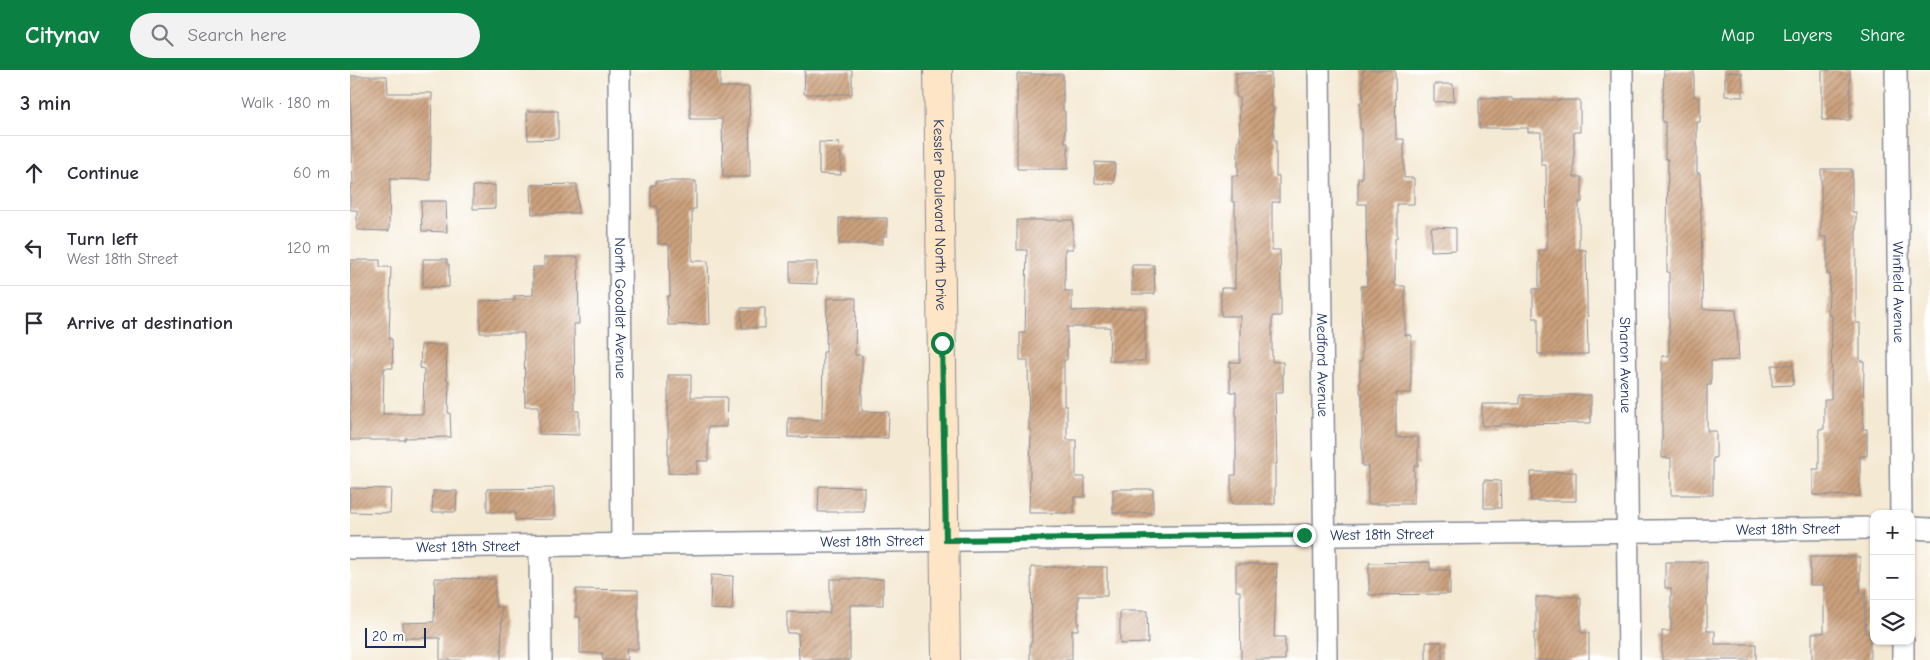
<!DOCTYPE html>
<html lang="en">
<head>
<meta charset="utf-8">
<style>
  :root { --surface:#fff; --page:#f2f2f3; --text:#2b2b33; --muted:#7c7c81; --line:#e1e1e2; --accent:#0b8043 }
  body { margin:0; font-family:"Comic Neue",sans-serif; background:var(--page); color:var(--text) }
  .controls { position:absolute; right:15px; bottom:15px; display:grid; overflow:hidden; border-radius:10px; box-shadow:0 1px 4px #0004 }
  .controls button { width:45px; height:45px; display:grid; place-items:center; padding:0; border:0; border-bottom:1px solid var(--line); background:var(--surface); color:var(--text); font:25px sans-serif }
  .scale { position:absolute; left:15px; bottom:12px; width:61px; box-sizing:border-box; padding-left:5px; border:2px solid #1b2f5e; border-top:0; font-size:14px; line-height:18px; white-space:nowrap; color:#1b2f5e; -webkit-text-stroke:4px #fff; paint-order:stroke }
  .stop { position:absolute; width:15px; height:15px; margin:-11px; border:4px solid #0b8043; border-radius:50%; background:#fff }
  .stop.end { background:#0b8043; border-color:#fff; box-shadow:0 1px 5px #0008 }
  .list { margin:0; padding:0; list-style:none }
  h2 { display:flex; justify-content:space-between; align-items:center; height:65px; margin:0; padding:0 20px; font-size:21px }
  h2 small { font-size:16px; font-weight:400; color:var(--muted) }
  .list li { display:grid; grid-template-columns:32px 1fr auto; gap:15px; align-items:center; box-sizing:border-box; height:75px; padding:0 20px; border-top:1px solid var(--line) }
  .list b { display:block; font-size:19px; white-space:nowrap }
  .list p { margin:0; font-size:16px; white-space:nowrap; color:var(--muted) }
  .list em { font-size:16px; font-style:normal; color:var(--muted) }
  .icon { flex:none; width:28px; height:28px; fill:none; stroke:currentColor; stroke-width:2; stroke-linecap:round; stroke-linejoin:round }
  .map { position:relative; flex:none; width:1580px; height:590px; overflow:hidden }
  header { display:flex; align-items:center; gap:30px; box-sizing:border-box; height:70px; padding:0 25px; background:var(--accent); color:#fff }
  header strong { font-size:24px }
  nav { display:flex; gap:28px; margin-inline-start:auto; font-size:18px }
  .search { width:350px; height:45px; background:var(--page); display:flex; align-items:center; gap:12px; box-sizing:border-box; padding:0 18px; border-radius:28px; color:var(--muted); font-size:19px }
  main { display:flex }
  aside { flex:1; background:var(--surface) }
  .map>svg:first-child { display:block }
</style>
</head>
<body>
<header>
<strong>Citynav</strong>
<div class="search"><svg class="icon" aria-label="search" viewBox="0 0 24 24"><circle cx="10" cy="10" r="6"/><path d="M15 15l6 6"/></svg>Search here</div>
<nav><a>Map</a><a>Layers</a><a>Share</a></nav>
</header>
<main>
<aside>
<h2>3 min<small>Walk · 180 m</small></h2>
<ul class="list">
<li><svg class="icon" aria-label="ahead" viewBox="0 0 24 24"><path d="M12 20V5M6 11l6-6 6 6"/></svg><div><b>Continue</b></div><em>60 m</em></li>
<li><svg class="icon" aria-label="left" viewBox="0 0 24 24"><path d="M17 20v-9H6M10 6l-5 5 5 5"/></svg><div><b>Turn left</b><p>West 18th Street</p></div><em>120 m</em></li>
<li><svg class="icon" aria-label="arrive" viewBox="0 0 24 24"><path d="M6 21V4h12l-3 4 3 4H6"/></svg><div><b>Arrive at destination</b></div></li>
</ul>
</aside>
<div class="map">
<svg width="1580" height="590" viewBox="0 0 1580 590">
  <defs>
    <pattern id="building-hatch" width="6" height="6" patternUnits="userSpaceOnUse" patternTransform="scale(1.25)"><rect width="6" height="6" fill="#cca17d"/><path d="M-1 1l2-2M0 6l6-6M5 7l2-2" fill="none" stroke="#a5846a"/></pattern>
  </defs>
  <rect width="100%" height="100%" fill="#fff"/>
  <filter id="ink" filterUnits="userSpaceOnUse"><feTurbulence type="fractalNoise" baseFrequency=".02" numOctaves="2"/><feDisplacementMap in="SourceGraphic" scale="10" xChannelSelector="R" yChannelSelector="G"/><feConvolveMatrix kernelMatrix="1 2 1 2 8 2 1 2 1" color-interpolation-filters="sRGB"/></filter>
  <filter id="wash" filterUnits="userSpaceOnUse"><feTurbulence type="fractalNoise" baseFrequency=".0096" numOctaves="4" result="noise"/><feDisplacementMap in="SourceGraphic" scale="20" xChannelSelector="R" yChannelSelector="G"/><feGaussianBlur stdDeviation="1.12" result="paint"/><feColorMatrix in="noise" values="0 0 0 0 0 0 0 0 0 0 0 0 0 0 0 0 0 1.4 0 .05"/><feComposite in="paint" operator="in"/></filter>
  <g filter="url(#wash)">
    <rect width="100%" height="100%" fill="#f4e9d3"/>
    <g id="blocks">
      <path fill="url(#building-hatch)" d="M340 0H370V17H399L400 107H373L372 49H340Z
        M455 0H502V24H454Z
        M1013 0H1045L1046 69H1054V108H1064V134H1047V168H1045V216H1055V265H1061V323H1046V367H1068V396H1064V434H1018V396H1012V323H1010V291H1012L1011 216H1017L1016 134H1008V108H1012V59H1010V32H1013Z
        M1314 0H1344V27H1350V52H1347V103H1350L1353 239 1386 240 1389 290 1361 291V315H1357V361H1366V388H1363V425H1321V388H1312V286H1319V202H1317V166L1318 89H1315V52H1312Z
        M1472 0H1500V50H1472Z
        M1375 2 1392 3 1393 27 1375 26Z
        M886 3H921V37L923 36 924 70H926V106H929V132H922V180H930L931 218V246H922V292H933V322H925L927 394H925V434H881V405H886V322H880V292H890V246H871V218H885V132H882V106H888V70H890L889 27H886Z
        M667 4H713V41H715V73H718V99H667Z
        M0 6H37L38 23H82L80 110 40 109 39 161 7 160V140H0V114H3Z
        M1084 14H1103L1104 31 1084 32Z
        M1129 28H1162V30H1230V62H1224V107H1232V132H1229V180H1236L1238 284H1188V248H1183V219H1189V180H1197L1196 95H1191V62H1178V58H1129Z
        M177 41H208V69L178 70Z
        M469 72 489 73 488 83H491V105L469 104Z
        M745 92 765 93 764 114 745 113Z
        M1471 99H1502V142H1506V253H1510V291H1514L1513 359H1517V386H1510V426L1463 425V399H1469V359H1474V329H1481L1482 245H1478L1480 204H1477V167H1471Z
        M306 111H346V139H342V191H358L360 254 318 255 317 226H320L319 174H308V139L307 136H301V115H306Z
        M227 114 228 143 182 144 181 115Z
        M145 115V138L123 139V116Z
        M71 131H96L97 162 72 161Z
        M489 148H537V166H533V174H489Z
        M667 150H723V179H715V221H722V241L795 238V291H759L760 257H717V290H714V336H717V370H726V407H735V427H724V443H679L681 360H679L678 290H670V263H675L677 180H667Z
        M1081 157 1106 158V180L1081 181Z
        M194 187H228L229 254H224L225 341H229V365L189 364V336H175L174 263H130V231L165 230 164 226 183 225V197H194Z
        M73 189H97V194H99V217H73Z
        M0 190H30V197H41L39 269H42L43 298H34L33 344H73L74 299 70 298 71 275H96L97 311H99L98 343H100L101 367 55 368V370H0Z
        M440 192H467V214L440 213Z
        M782 195H804L805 224H782Z
        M477 228H506L505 285H512V341L539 342 538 368 438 367V348L472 350 473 282H476Z
        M391 238H415V258H392Z
        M1422 295H1443V315L1422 316Z
        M318 305H341V327H377L376 357H358V391H347V404L318 403Z
        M1170 325H1241V353L1151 354V356H1132V334H1170Z
        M1181 402H1226V431H1181Z
        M1134 410 1150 411 1151 438H1134Z
        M469 416 514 417V442H468Z
        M0 418 41 419 40 443 0 442Z
        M204 418V449L165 450V442H137V419Z
        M763 419H803V443H763Z
        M83 421H107L106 442H82Z
        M1460 487H1510V523H1515V563H1520V590H1462V563H1474V515H1460Z
        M1080 492V500H1100V524L1019 525V493Z
        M1315 492H1357V561H1365V574H1406V590H1312V561H1321V518H1315Z
        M886 494H927L924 567H935V590H891L890 521H886Z
        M681 497H757V526H728V560H722V590H680V573H682Z
        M361 505 383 506 382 540 360 539Z
        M85 508 145 509V537H152L151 590H90V568H53V553L84 552Z
        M480 509H533V535H500V590H449L448 563H437V542L480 543Z
        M226 519 288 520V579H276L277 590H253L252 583H230V547H226Z
        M1186 527H1231V563H1239V590H1184V563H1186Z
        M770 541H797L798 573 770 574Z
        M1076 572H1092V590H1076Z"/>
    </g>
  </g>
  <g filter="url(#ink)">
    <use href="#blocks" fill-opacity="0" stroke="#888c98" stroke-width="1"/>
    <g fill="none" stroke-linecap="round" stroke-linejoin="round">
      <defs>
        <g id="street">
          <path id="s1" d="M269 0 272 475"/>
          <path id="s2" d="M969 0 976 590"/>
          <path id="s3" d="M1272 0 1279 590"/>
          <path id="s4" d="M1546 0 1551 444"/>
          <path d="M1561 458 1580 459"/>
          <path d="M190 476 191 590"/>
          <path id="s5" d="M0 478 1524 458"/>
          <path d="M1553 571V590"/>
        </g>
        <g id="secondary">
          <path id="s6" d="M588 0 596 590"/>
        </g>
      </defs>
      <use href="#street" stroke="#888c98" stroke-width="24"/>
      <use href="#secondary" stroke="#888c98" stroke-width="30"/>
      <use href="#street" stroke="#fff" stroke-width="21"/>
      <use href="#secondary" stroke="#fde5c5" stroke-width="28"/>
    </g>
  </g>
  <g fill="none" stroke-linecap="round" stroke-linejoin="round" filter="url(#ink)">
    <path stroke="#0b8043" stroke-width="6" d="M592 273 596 470 954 465"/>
  </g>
  <g text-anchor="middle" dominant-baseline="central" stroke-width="4" stroke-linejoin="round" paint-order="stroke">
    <g font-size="15" fill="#1b2f5e" stroke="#fff">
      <text stroke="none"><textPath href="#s6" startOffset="145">Kessler Boulevard North Drive</textPath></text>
      <text stroke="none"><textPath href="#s4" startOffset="222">Winfield Avenue</textPath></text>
      <text stroke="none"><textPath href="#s1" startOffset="238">North Goodlet Avenue</textPath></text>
      <text stroke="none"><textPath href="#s2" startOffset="295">Medford Avenue</textPath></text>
      <text stroke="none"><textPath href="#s3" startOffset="295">Sharon Avenue</textPath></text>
      <text stroke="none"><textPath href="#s5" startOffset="1438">West 18th Street</textPath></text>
      <text stroke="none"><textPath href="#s5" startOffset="1032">West 18th Street</textPath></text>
      <text stroke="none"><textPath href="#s5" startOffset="522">West 18th Street</textPath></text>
      <text stroke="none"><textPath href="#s5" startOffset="118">West 18th Street</textPath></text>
    </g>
  </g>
</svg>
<div class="controls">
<button>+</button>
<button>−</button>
<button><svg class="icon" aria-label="layers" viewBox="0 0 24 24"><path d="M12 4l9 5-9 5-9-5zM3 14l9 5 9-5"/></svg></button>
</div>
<div class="scale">20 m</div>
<div class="stop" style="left:592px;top:273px"></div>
<div class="stop end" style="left:954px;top:465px"></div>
</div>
</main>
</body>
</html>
